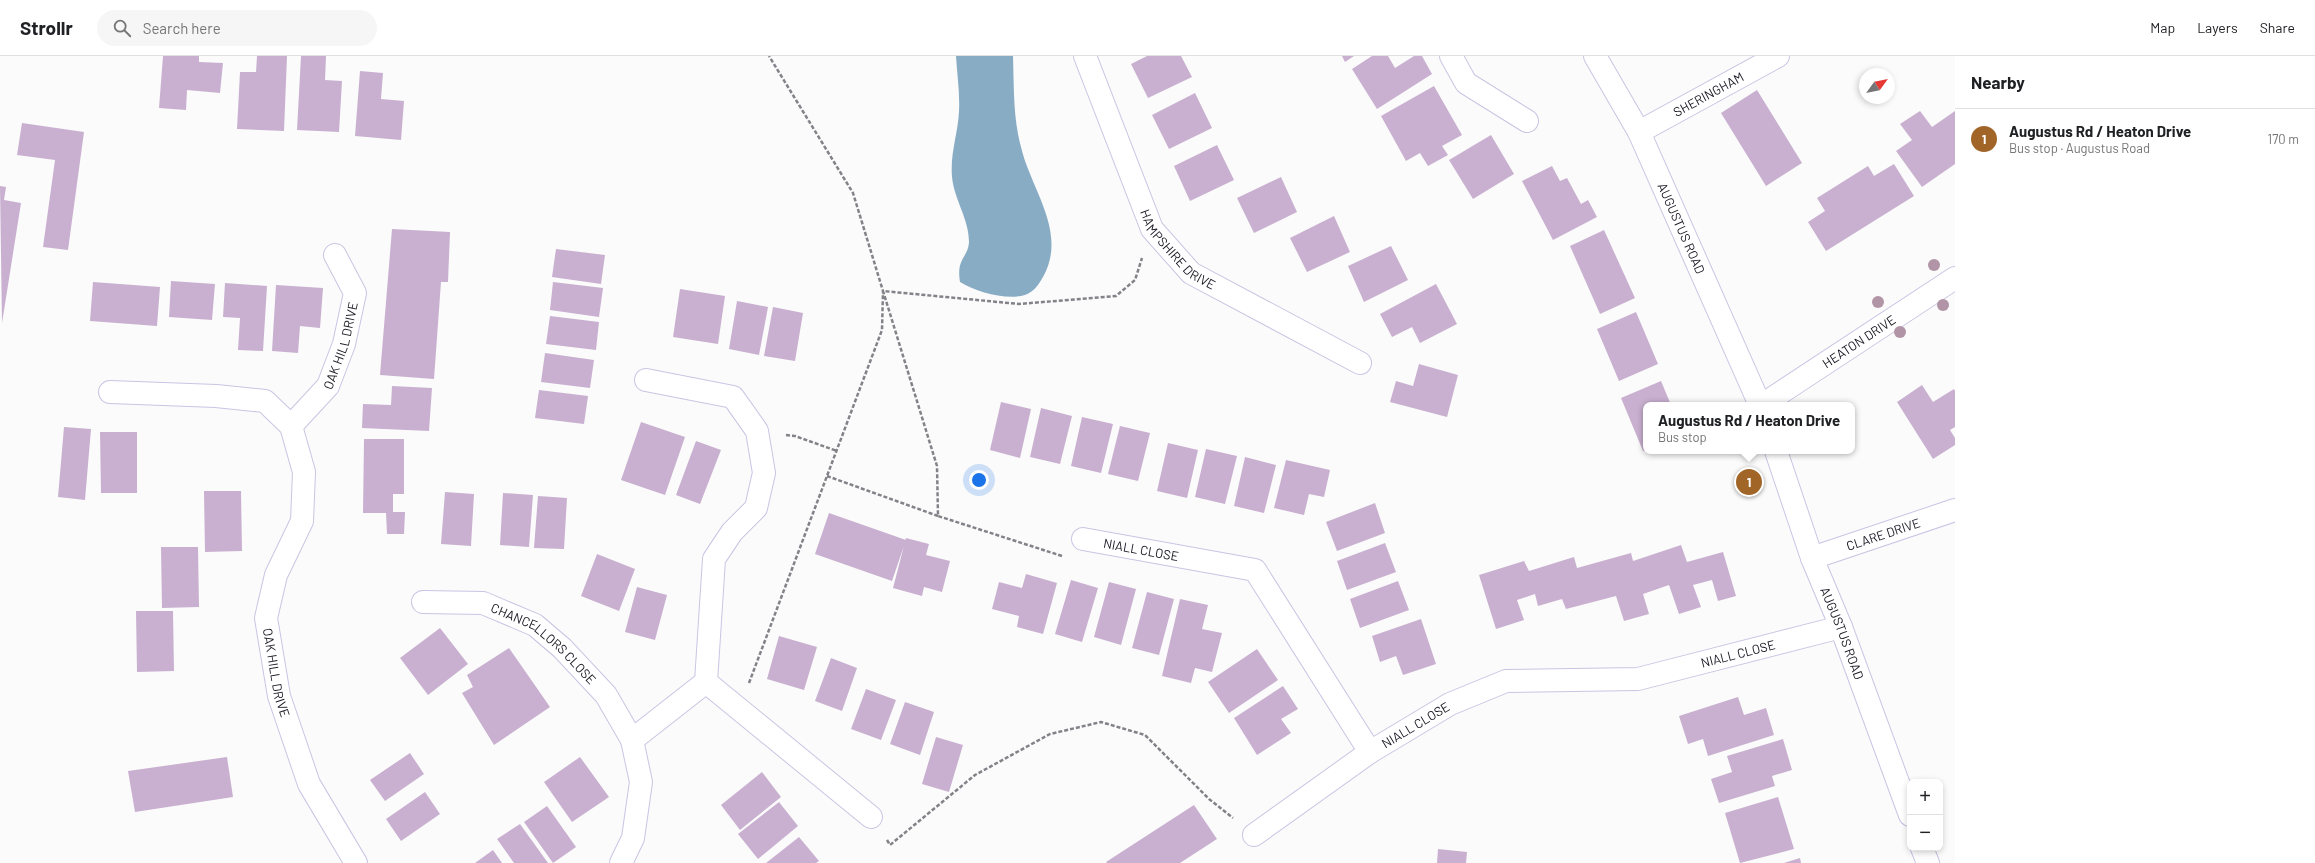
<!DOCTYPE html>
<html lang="en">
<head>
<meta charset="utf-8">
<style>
  :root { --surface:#fff; --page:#f6f6f6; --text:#202124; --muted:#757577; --line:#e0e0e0; --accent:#a16527 }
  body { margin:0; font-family:Barlow,sans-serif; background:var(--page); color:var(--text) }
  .controls { position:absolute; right:12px; bottom:12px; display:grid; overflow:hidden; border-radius:8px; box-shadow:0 2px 6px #0003 }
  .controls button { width:36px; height:36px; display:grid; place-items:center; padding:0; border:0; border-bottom:1px solid var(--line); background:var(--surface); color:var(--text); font:20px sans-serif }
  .compass { position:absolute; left:1859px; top:12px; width:36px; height:36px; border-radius:50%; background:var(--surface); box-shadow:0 2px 6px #0003; rotate:57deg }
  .you { position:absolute; left:979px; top:424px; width:14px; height:14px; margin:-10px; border:3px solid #fff; border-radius:50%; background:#1a73e8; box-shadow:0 0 0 6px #1a73e833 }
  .badge { display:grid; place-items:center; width:26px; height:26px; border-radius:50%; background:var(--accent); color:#fff; font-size:13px; font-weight:700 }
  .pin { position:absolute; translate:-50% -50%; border:2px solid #fff; box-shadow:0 1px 4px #0006 }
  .popup { position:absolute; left:1643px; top:346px; width:212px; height:52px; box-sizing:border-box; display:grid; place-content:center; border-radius:8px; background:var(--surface); filter:drop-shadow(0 1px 3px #0005); font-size:13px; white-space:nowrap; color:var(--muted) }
  .popup b { font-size:15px; color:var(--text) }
  .popup::after { content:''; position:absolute; left:50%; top:100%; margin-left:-8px; border:8px solid transparent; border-top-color:var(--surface) }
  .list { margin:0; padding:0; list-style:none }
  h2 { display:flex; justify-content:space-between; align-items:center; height:52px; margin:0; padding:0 16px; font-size:17px }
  h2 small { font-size:13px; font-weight:400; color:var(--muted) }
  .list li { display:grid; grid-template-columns:26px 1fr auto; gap:12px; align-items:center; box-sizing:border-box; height:60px; padding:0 16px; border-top:1px solid var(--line) }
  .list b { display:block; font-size:15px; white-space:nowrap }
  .list p { margin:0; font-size:13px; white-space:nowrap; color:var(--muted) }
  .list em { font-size:13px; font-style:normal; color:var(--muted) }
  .icon { flex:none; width:22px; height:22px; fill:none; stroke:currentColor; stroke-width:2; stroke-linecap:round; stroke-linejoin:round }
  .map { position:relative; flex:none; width:1955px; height:807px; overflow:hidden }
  header { display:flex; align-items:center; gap:24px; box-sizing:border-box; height:56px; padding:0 20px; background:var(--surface); border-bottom:1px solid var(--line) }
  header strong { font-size:19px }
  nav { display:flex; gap:22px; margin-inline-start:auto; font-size:14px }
  .search { width:280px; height:36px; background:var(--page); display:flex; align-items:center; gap:10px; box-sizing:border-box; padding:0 14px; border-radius:22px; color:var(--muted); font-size:15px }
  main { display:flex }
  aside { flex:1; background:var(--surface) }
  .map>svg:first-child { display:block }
</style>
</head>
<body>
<header>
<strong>Strollr</strong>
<div class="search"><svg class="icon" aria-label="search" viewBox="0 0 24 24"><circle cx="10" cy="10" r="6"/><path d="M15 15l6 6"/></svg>Search here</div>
<nav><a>Map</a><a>Layers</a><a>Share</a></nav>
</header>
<main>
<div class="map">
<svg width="1955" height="807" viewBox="0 0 1955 807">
  <rect width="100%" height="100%" fill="#fbfbfb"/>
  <path fill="#89acc5" d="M956 0H1013C1014 29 1013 62 1021 91 1031 134 1068 176 1043 221 1038 230 1032 238 1021 240 1002 243 976 236 960 226 956 202 968 202 969 186 969 163 954 143 952 121 950 97 958 78 959 55 960 37 957 18 956 0Z"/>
  <path fill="#c9b0d0" d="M163 0H199V6L223 7 220 37 187 34 186 54 159 52Z
    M257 0H287L284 75 237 73 240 16H256Z
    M301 0H326L325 24 342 25 339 76 297 74Z
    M1147 0H1181L1192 21 1148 42 1131 8Z
    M1342 0H1354L1345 6Z
    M1372 0H1388L1395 12 1414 0H1422L1432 18 1377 53 1352 13Z
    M360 15 383 17 381 43 404 45 401 84 355 80Z
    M1434 30 1462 79 1442 90 1448 99 1428 110 1420 97 1406 105 1381 60Z
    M1757 34 1802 107 1766 130 1721 57Z
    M1195 37 1212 72 1169 93 1152 59Z
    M1920 55 1932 71 1955 55V108L1922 131 1896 95 1912 84 1900 68Z
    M22 67 84 76 68 194 43 191 55 104 17 99Z
    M1491 79 1514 118 1473 143 1449 104Z
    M1217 89 1234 124 1190 145 1174 110Z
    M1894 108 1914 140 1826 195 1808 166 1825 155 1817 142 1868 110 1874 120Z
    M1552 110 1560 125 1567 122 1581 148 1588 144 1597 161 1553 184 1522 125Z
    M1281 121 1297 156 1254 177 1237 142Z
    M0 130 6 131 4 144 21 147 2 267Z
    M1334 160 1350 196 1307 216 1290 182Z
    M392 173 450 176 448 226H441L434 323 380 319Z
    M1604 174 1635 242 1600 258 1570 190Z
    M1391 190 1408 224 1364 246 1348 210Z
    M556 193 605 199 601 228 552 221Z
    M171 225 215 228 212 264 169 261Z
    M93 226 160 231 157 270 90 265Z
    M553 226 603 232 599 261 550 254Z
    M225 227 267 230 263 295 238 294 240 262 223 261Z
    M1436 228 1457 268 1420 287 1412 271 1392 281 1380 258Z
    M276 229 323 232 320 272 300 270 298 297 272 295Z
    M680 233 725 240 718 288 673 281Z
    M737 245 768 251 759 299 729 293Z
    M773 251 803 257 795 305 764 300Z
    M1636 256 1658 308 1619 325 1597 273Z
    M550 260 599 266 596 294 546 288Z
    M545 297 594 304 590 332 541 326Z
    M1419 308 1458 319 1447 361 1390 346 1396 325 1413 330Z
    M1661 325 1671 349H1646V394L1643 395 1621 342Z
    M1922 329 1933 346 1954 333 1955 335V371L1950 374 1955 382V389L1933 403 1897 346Z
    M392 330 432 332 429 375 362 372 363 348 391 349Z
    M539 334 588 340 584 368 535 362Z
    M1001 346 1031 353 1020 402 990 394Z
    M1041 352 1072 360 1060 408 1030 401Z
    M1082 361 1113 368 1101 417 1071 410Z
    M641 366 685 381 665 439 621 424Z
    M1120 370 1150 377 1138 425 1108 418Z
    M64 371 91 373 85 444 58 441Z
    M100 376H137V437H101Z
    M364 383H404V438H393V456H405L404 478H387L386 457H363Z
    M696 385 721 394 700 448 676 439Z
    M1168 387 1198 394 1187 442 1157 435Z
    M1206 393 1237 400 1225 448 1195 441Z
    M1245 401 1276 409 1264 457 1234 450Z
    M1286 404 1330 414 1324 441 1309 438 1304 459 1274 452Z
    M204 435H241L242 495 205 496Z
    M445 436 474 438 471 490 441 488Z
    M503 437 533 439 529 491 500 489Z
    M538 440 567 442 564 493 534 492Z
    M1375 447 1385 477 1337 495 1326 466Z
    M829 457 906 484 892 525 815 498Z
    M906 482 929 488 926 499 950 505 942 536 924 531 922 540 893 532Z
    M1385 487 1396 516 1347 534 1337 505Z
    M1681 489 1687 506 1723 496 1736 540 1718 545 1712 524 1693 529 1701 551 1679 558 1669 529 1643 538 1649 558 1624 565 1616 540 1566 553 1562 543 1538 550 1535 538 1517 544 1524 564 1496 573 1479 519 1524 505 1529 515 1574 501 1577 512 1631 497 1633 505Z
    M161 491H198L199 551 162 552Z
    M597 498 635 513 619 555 581 540Z
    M1026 518 1057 527 1043 578 1017 571 1019 560 992 553 999 526 1022 532Z
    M1071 524 1098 532 1082 586 1055 578Z
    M1398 525 1409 554 1360 572 1350 543Z
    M1109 526 1136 533 1121 589 1094 581Z
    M637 531 667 539 655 584 625 576Z
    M1147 536 1174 543 1159 599 1132 592Z
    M1180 543 1208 549 1202 573 1222 577 1212 616 1195 612 1191 627 1162 620Z
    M136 555H173L174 615 137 616Z
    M1421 563 1436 608 1403 619 1396 600 1380 606 1372 580Z
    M440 572 468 608 428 639 400 602Z
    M779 580 817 591 804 634 767 623Z
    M509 592 550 651 494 689 462 637 473 631 467 619Z
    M1257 593 1278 624 1229 657 1208 626Z
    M831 602 857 612 842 655 815 645Z
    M1283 630 1298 653 1281 663 1291 677 1257 699 1234 662Z
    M866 633 896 644 881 684 851 673Z
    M1738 641 1744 659 1766 652 1774 679 1708 700 1703 683 1688 688 1679 660Z
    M905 646 934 656 920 699 890 688Z
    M936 681 963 689 949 736 922 728Z
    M1783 683 1792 714 1772 720 1775 730 1719 747 1711 723 1732 716 1727 700Z
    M410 697 424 718 385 745 370 724Z
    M227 701 233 741 135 756 128 715Z
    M580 701 609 741 572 766 544 726Z
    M762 716 781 741 740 774 721 749Z
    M425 736 440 758 401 785 386 763Z
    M1778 741 1794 793 1740 807 1725 757Z
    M779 746 798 770 758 803 738 778Z
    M1194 749 1217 783 1180 807H1107L1106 806Z
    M547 750 576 791 553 807 524 766Z
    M520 768 548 807H514L497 783Z
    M799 781 819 805 816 807H766Z
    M1438 793 1467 796 1466 807H1437Z
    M493 794 502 807H475Z
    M1800 802 1801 807H1784Z"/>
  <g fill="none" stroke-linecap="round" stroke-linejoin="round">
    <defs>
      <g id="minor">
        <path id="s1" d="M1085 0 1152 173 1191 217 1360 307"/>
        <path d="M1451 0 1466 27 1527 65"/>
        <path id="s2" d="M1595 0 1639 76 1760 349"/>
        <path id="s3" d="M1639 76 1778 0"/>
        <path d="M646 324 733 341 757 375 764 417 756 452 732 476 714 503 706 626"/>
        <path id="s4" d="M110 336 216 340 265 345 291 370 304 416 302 465 276 519 266 562 279 640 309 728 356 807"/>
        <path id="s5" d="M1762 349 1955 222"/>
        <path id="s6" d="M291 370 328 330 344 288 355 237 335 199"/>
        <path id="s7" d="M1776 395 1812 502 1841 571 1910 759"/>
        <path id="s8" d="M1083 483 1255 514 1370 696 1450 648 1506 625 1638 623 1841 571"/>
        <path id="s9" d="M1812 502 1955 454"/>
        <path id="s10" d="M423 546 483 547 535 569 562 592 606 639 632 684 706 626 871 761"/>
        <path d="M1254 779 1370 696"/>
        <path d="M1922 792 1928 807"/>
        <path d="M621 807 633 782 641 726 632 684"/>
      </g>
    </defs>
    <use href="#minor" stroke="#c9c5e3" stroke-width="24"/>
    <path stroke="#838288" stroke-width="2.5" stroke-dasharray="4 2" stroke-linecap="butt" d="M786 379 795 380 837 395
      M827 420 938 460
      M1062 500 938 460 937 410 883 235 1019 248 1116 240 1135 224 1142 202
      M749 627 882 274 883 235 853 137 769 0
      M887 784 890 789 975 719 1050 678 1101 666 1145 679 1209 743 1233 762"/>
    <use href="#minor" stroke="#fff" stroke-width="22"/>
  </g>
  <g fill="#b195a6">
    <circle cx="1934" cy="209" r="6"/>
    <circle cx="1878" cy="246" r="6"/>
    <circle cx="1943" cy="249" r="6"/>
    <circle cx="1900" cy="276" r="6"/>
  </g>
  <g text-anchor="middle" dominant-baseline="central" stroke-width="3" stroke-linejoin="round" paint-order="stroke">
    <g font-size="13" fill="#181722" stroke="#fff">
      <text stroke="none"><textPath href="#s3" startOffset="79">SHERINGHAM</textPath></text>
      <text stroke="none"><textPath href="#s2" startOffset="193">AUGUSTUS ROAD</textPath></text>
      <text stroke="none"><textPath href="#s1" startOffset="218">HAMPSHIRE DRIVE</textPath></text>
      <text stroke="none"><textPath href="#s5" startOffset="116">HEATON DRIVE</textPath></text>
      <text stroke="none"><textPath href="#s6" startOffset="97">OAK HILL DRIVE</textPath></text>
      <text stroke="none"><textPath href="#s9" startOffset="75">CLARE DRIVE</textPath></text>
      <text stroke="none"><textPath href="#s8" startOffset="59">NIALL CLOSE</textPath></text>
      <text stroke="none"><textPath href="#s7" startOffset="194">AUGUSTUS ROAD</textPath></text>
      <text stroke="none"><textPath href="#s10" startOffset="134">CHANCELLORS CLOSE</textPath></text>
      <text stroke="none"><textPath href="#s8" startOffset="779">NIALL CLOSE</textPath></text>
      <text stroke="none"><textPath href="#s4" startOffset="448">OAK HILL DRIVE</textPath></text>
      <text stroke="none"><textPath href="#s8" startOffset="443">NIALL CLOSE</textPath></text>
    </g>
  </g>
</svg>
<div class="controls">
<button>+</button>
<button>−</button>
</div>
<svg class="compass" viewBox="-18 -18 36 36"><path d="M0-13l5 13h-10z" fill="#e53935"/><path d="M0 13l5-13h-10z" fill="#757577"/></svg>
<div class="you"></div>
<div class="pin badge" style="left:1749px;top:426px">1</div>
<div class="popup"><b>Augustus Rd / Heaton Drive</b>Bus stop</div>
</div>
<aside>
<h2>Nearby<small></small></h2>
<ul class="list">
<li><span class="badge">1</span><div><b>Augustus Rd / Heaton Drive</b><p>Bus stop · Augustus Road</p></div><em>170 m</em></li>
</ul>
</aside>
</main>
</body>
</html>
